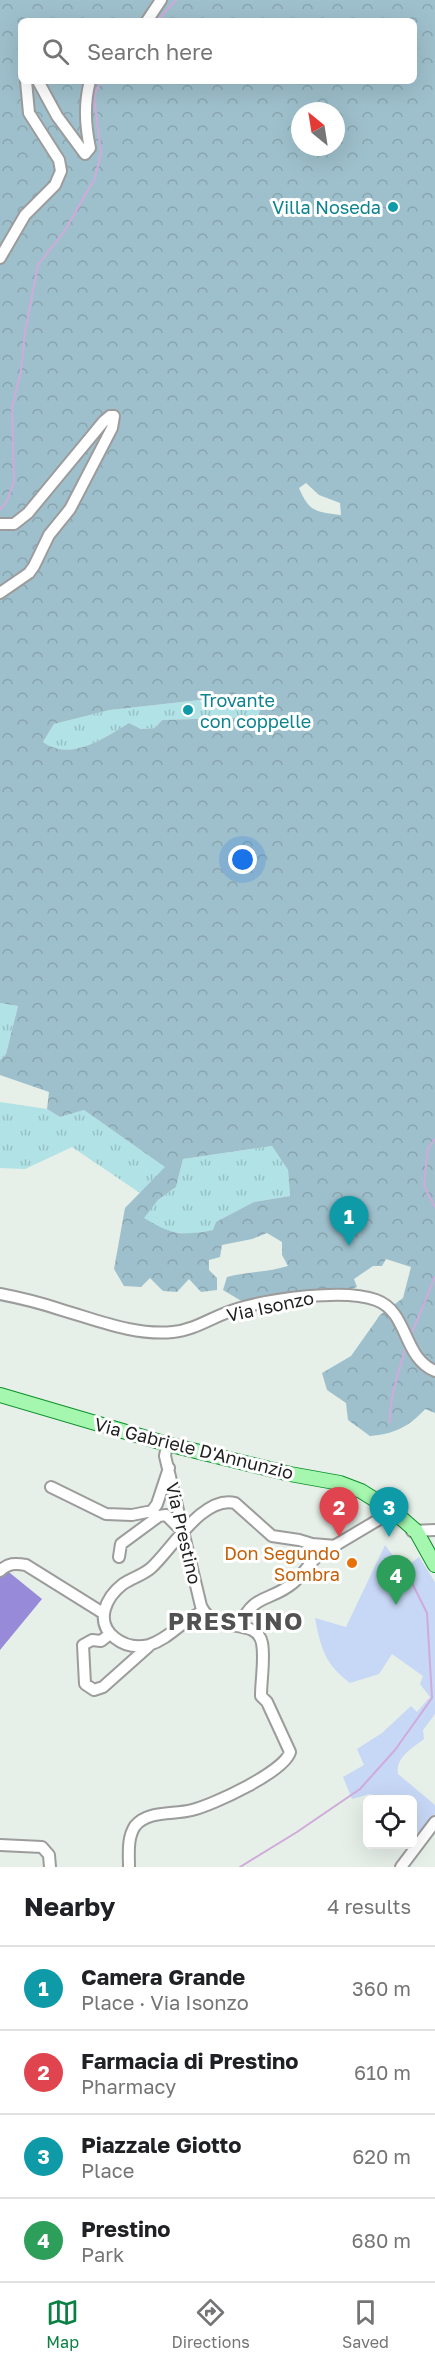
<!DOCTYPE html>
<html lang="en">
<head>
<meta charset="utf-8">
<style>
  :root { --surface:#fff; --page:#f2f2f2; --text:#202124; --muted:#757577; --line:#e0e0e0; --accent:#0b8043 }
  body { margin:0; font-family:"Golos Text",sans-serif; background:var(--page); color:var(--text) }
  .controls { position:absolute; right:18px; bottom:18px; display:grid; overflow:hidden; border-radius:9px; box-shadow:0 6px 24px #0002 }
  .controls button { width:54px; height:54px; display:grid; place-items:center; padding:0; border:0; border-bottom:2px solid var(--line); background:var(--surface); color:var(--text); font:30px sans-serif }
  .compass { position:absolute; left:291px; top:102px; width:54px; height:54px; border-radius:50%; background:var(--surface); box-shadow:0 6px 24px #0002; rotate:330deg }
  .you { position:absolute; left:243px; top:860px; width:21px; height:21px; margin:-15px; border:4px solid #fff; border-radius:50%; background:#1a73e8; box-shadow:0 0 0 9px #1a73e833 }
  .badge { display:grid; place-items:center; width:39px; height:39px; border-radius:50%; background:var(--accent); color:#fff; font-size:20px; font-weight:700 }
  .pin { position:absolute; translate:-50% -50px; filter:drop-shadow(0 2px 3px #0008) }
  .pin::after { content:''; position:absolute; top:32px; width:21px; height:18px; background:inherit; clip-path:polygon(0 0,100% 0,50% 100%) }
  .list { margin:0; padding:0; list-style:none }
  h2 { display:flex; justify-content:space-between; align-items:center; height:78px; margin:0; padding:0 24px; font-size:26px }
  h2 small { font-size:20px; font-weight:400; color:var(--muted) }
  .list li { display:grid; grid-template-columns:39px 1fr auto; gap:18px; align-items:center; box-sizing:border-box; height:84px; padding:0 24px; border-top:2px solid var(--line) }
  .list b { display:block; font-size:22px; white-space:nowrap }
  .list p { margin:0; font-size:20px; white-space:nowrap; color:var(--muted) }
  .list em { font-size:20px; font-style:normal; color:var(--muted) }
  .icon { flex:none; width:33px; height:33px; fill:none; stroke:currentColor; stroke-width:2; stroke-linecap:round; stroke-linejoin:round }
  .map { position:relative; flex:none; width:435px; height:1867px; overflow:hidden }
  .search { position:absolute; background:var(--surface); box-shadow:0 6px 24px #0002; left:18px; right:18px; top:18px; height:66px; display:flex; align-items:center; gap:15px; box-sizing:border-box; padding:0 21px; border-radius:9px; color:var(--muted); font-size:22px }
  .sheet { height:414px; background:var(--surface) }
  nav { display:flex; justify-content:space-around; align-items:center; box-sizing:border-box; height:84px; border-top:2px solid var(--line); background:var(--surface); font-size:16px; color:var(--muted) }
  nav a { display:grid; justify-items:center; gap:3px }
  nav .on { color:var(--accent) }
  .map>svg:first-child { display:block }
</style>
</head>
<body>
<div class="map">
<svg width="435" height="1867" viewBox="0 0 435 1867">
  <defs>
    <pattern id="grass-tufts" width="24" height="20" patternUnits="userSpaceOnUse" patternTransform="scale(1.5)"><rect width="24" height="20" fill="#b0e2e6"/><path d="M3 7l-1-3M5 7V3M7 7l1-3M15 17l-1-3M17 17v-4M19 17l1-3" fill="none" stroke="#97c1c5"/></pattern>
    <pattern id="forest-crowns" width="20" height="18" patternUnits="userSpaceOnUse" patternTransform="scale(1.5)"><rect width="20" height="18" fill="#9ec0cc"/><path d="M2 6a3 3 0 1 1 6 0M12 15a3 3 0 1 1 6 0" fill="none" stroke="#88a5af"/></pattern>
  </defs>
  <rect width="100%" height="100%" fill="#e6efe8"/>
  <path fill="url(#grass-tufts)" d="M200 700 201 703 252 704 260 710 258 717 162 720 155 728 141 729 129 723C104 738 71 762 43 742L54 724 110 710Z
    M0 1003 18 1006 6 1054 0 1060Z
    M0 1102 47 1109 60 1117 84 1110 166 1167 140 1193 72 1147 25 1169 0 1168Z
    M272 1146 288 1170 290 1196 254 1202 214 1230 189 1234 166 1231 143 1218 158 1200 176 1187 183 1159Z"/>
  <path fill="url(#forest-crowns)" fill-rule="evenodd" d="M0 0H435V1413L425 1409C409 1427 394 1434 370 1436L348 1420 346 1403 327 1390 322 1373 351 1356 380 1315 403 1298 411 1267 386 1259 382 1266H373L354 1279 357 1287 323 1299 263 1314 223 1290 227 1277C247 1272 268 1272 288 1266L282 1255V1242L267 1233 252 1239 222 1245 220 1257 209 1260V1270L217 1278V1290L201 1292 189 1279 177 1292 163 1291 150 1278 141 1287 124 1286 114 1269 125 1208 165 1167 84 1110 60 1117 47 1109 49 1092 0 1075V1060L6 1054 18 1006 0 1003ZM21 21H414V81H21ZM300 111H336V147H300ZM306 483 319 495 340 503 341 515C316 512 309 512 299 488ZM200 700H250L260 710 258 717 162 720 155 728 141 729 129 723C104 738 71 762 43 742L54 724 110 710ZM272 1146 288 1170 290 1196 254 1202 216 1222 213 1230C181 1236 172 1235 144 1218L158 1200 176 1187 183 1159Z"/>
  <path fill="#c7d8f6" d="M385 1545 403 1569 419 1557 435 1582V1714L423 1730 424 1739C413 1748 395 1757 398 1774L435 1805V1814L419 1835 413 1830 412 1800 376 1799 370 1794 352 1799 343 1777 364 1765 357 1749 382 1733 411 1706 417 1712 430 1697 420 1684 423 1676 392 1654 379 1674 350 1683C325 1664 321 1649 315 1618L346 1627Z"/>
  <path fill="#978ad9" d="M5 1569 42 1599 0 1650V1575Z"/>
  <g fill="none" stroke-linecap="round" stroke-linejoin="round">
    <path stroke="#d0aada" stroke-width="2" d="M157 21 176 0
      M0 510 7 501 14 482 12 407 21 371 25 332 38 265 64 232 95 178 101 153 94 96 101 81
      M435 1139 428 1148 424 1186 435 1207
      M411 1335 435 1277
      M390 1422C389 1396 400 1370 406 1345
      M240 1867 297 1832 360 1789 395 1750 432 1698 427 1613 413 1585 409 1569"/>
    <defs>
      <path id="minor" d="M147 21 161 0
        M38 81 57 116 85 154 90 148C85 125 84 103 90 81
        M0 258 25 215 55 185 61 171 59 160 29 113 26 81
        M0 524H14L28 513 104 421 110 416H114L112 428 70 509 49 535 34 566 29 573 0 593
        M0 1294C21 1298 41 1303 62 1310 97 1320 135 1336 173 1332 196 1330 215 1315 237 1309 270 1299 344 1288 376 1300 409 1312 402 1357 435 1371
        M51 1487 106 1514 132 1515 152 1511 157 1504 169 1468
        M412 1531 435 1530
        M119 1557 121 1544 159 1516 166 1515 183 1532
        M0 1571C8 1563 15 1563 26 1565L103 1613
        M204 1611C183 1619 171 1638 149 1645 136 1648 125 1646 115 1638 94 1622 106 1597 123 1584 132 1578 143 1575 151 1568 172 1549 203 1495 235 1503L272 1536 299 1540 312 1544 336 1546
        M240 1626C253 1593 270 1602 293 1583 303 1575 309 1563 319 1555L393 1511
        M110 1634 101 1641 92 1640 83 1645 85 1684 94 1690 103 1687 149 1646
        M0 1845 42 1847 49 1855 50 1867
        M129 1867C129 1854 127 1838 135 1826 148 1810 174 1815 192 1810 213 1805 284 1772 290 1752L267 1702 261 1696C261 1679 265 1659 262 1643 257 1616 215 1636 201 1606L165 1456 167 1444
        M401 1867 435 1822"/>
      <path id="major" d="M0 1395 167 1444 290 1474 340 1483 361 1491 393 1511 416 1531 435 1565"/>
    </defs>
    <use href="#minor" stroke="#9c9c9c" stroke-width="14"/>
    <use href="#major" stroke="#0a9129" stroke-width="16"/>
    <use href="#minor" stroke="#fff" stroke-width="10"/>
    <use href="#major" stroke="#a5f6af" stroke-width="14"/>
  </g>
  <g fill="#0f9aa8" stroke="#fff" stroke-width="2">
    <circle cx="393" cy="207" r="6"/>
    <circle cx="188" cy="710" r="6"/>
  </g>
  <circle fill="#e8710a" stroke="#fff" stroke-width="2" cx="352" cy="1563" r="6"/>
  <g text-anchor="middle" dominant-baseline="central" stroke-width="6" stroke-linejoin="round" paint-order="stroke">
    <g font-size="18" fill="#0d838f" stroke="#fff" text-anchor="end">
      <text x="381" y="207">Villa Noseda</text>
      <text x="200" y="700" text-anchor="start">Trovante<tspan x="200" dy="21">con coppelle</tspan></text>
    </g>
    <g font-size="18" fill="#1f1f1f" stroke="#fff">
      <text transform="translate(270 1306) rotate(-12)">Via Isonzo</text>
      <text transform="translate(194 1448) rotate(14)">Via Gabriele D'Annunzio</text>
      <text transform="translate(184 1533) rotate(77)">Via Prestino</text>
    </g>
    <g font-size="18" fill="#c56008" stroke="#fff" text-anchor="end">
      <text x="340" y="1553">Don Segundo<tspan x="340" dy="21">Sombra</tspan></text>
    </g>
    <g font-size="24" font-weight="bold" letter-spacing="1.5" fill="#525252" stroke="#fff">
      <text x="236" y="1620">PRESTINO</text>
    </g>
  </g>
</svg>
<div class="controls">
<button><svg class="icon" aria-label="locate" viewBox="0 0 24 24"><circle cx="12" cy="12" r="6"/><path d="M12 2v4M12 18v4M2 12h4M18 12h4"/></svg></button>
</div>
<svg class="compass" viewBox="-18 -18 36 36"><path d="M0-13l5 13h-10z" fill="#e53935"/><path d="M0 13l5-13h-10z" fill="#757577"/></svg>
<div class="you"></div>
<div class="pin badge" style="left:349px;top:1246px;background:#0f9aa8">1</div>
<div class="pin badge" style="left:339px;top:1537px;background:#e0444e">2</div>
<div class="pin badge" style="left:389px;top:1537px;background:#0f9aa8">3</div>
<div class="pin badge" style="left:396px;top:1605px;background:#2e9e5b">4</div>
<div class="search"><svg class="icon" aria-label="search" viewBox="0 0 24 24"><circle cx="10" cy="10" r="6"/><path d="M15 15l6 6"/></svg>Search here</div>
</div>
<section class="sheet">
<h2>Nearby<small>4 results</small></h2>
<ul class="list">
<li><span class="badge" style="background:#0f9aa8">1</span><div><b>Camera Grande</b><p>Place · Via Isonzo</p></div><em>360 m</em></li>
<li><span class="badge" style="background:#e0444e">2</span><div><b>Farmacia di Prestino</b><p>Pharmacy</p></div><em>610 m</em></li>
<li><span class="badge" style="background:#0f9aa8">3</span><div><b>Piazzale Giotto</b><p>Place</p></div><em>620 m</em></li>
<li><span class="badge" style="background:#2e9e5b">4</span><div><b>Prestino</b><p>Park</p></div><em>680 m</em></li>
</ul>
</section>
<nav>
<a class="on"><svg class="icon" aria-label="map" viewBox="0 0 24 24"><path d="M3 6l6-2 6 2 6-2v14l-6 2-6-2-6 2zM9 4v14M15 6v14"/></svg>Map</a>
<a><svg class="icon" aria-label="directions" viewBox="0 0 24 24"><path d="M12 3l9 9-9 9-9-9zM9 14v-3h6M13 9l2 2-2 2"/></svg>Directions</a>
<a><svg class="icon" aria-label="saved" viewBox="0 0 24 24"><path d="M7 4h10v16l-5-4-5 4z"/></svg>Saved</a>
</nav>
</body>
</html>
